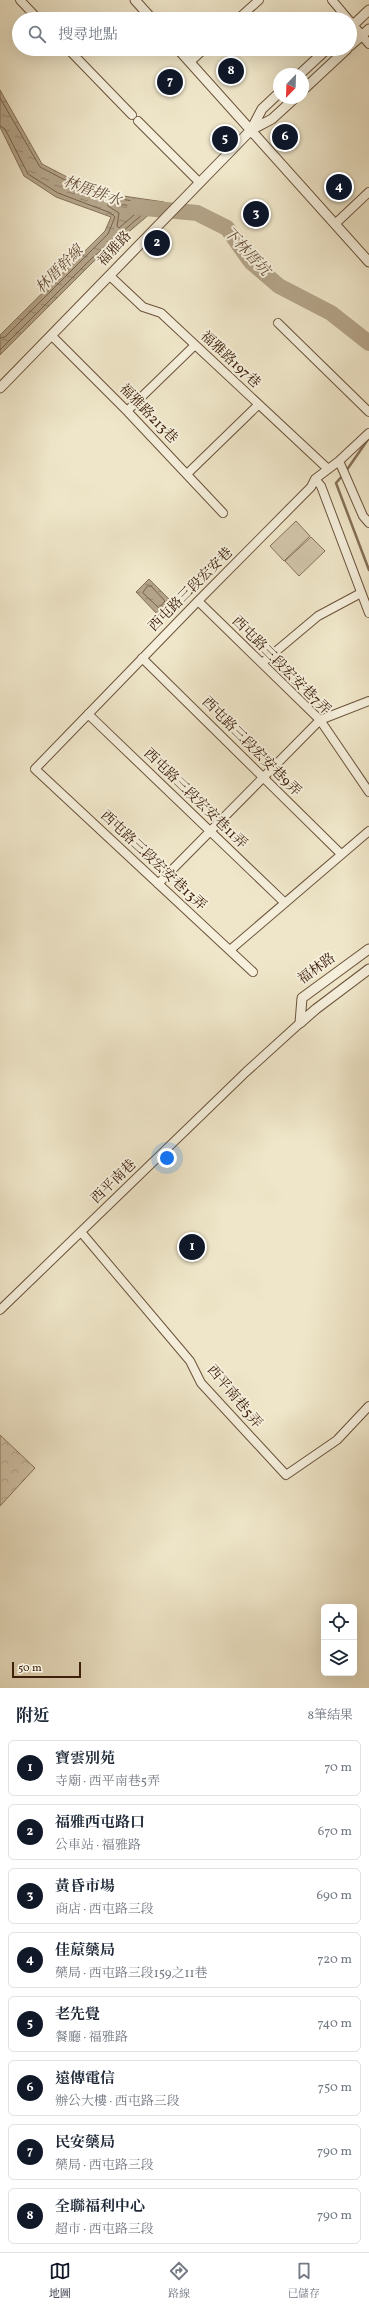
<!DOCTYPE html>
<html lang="zh-TW">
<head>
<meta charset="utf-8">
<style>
  :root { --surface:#fff; --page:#f2f2f3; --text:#1f2937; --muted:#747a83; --line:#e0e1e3; --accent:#111827 }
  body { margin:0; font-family:Vollkorn,"Noto Serif TC",serif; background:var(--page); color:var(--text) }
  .controls { position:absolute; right:12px; bottom:12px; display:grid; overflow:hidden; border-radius:6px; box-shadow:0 4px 16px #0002 }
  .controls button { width:36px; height:36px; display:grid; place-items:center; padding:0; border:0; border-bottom:1px solid var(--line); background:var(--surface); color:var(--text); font:20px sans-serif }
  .compass { position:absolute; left:273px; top:68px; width:36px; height:36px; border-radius:50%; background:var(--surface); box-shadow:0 4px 16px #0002; rotate:203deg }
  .scale { position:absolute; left:12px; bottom:10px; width:69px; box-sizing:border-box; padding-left:4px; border:2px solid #3e200b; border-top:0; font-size:11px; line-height:14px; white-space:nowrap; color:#3e200b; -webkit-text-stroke:3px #f5efdc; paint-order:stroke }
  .you { position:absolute; left:167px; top:1158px; width:14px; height:14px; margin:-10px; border:3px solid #fff; border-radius:50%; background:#1a73e8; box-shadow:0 0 0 6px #1a73e833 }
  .badge { display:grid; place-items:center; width:26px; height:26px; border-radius:50%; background:var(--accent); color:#fff; font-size:13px; font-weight:700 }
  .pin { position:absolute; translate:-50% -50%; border:2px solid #fff; box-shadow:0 1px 4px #0006 }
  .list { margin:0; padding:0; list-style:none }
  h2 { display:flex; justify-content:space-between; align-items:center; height:52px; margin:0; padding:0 16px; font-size:17px }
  h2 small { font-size:13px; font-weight:400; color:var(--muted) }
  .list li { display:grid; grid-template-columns:26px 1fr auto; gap:12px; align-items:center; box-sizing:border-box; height:56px; margin:0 8px 8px; padding:0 8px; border:1px solid var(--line); border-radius:6px }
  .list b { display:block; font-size:15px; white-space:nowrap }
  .list p { margin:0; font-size:13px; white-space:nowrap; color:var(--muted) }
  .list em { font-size:13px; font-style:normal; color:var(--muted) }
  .icon { flex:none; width:22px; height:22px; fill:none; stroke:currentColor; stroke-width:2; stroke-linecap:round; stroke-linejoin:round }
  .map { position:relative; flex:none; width:369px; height:1688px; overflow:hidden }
  .search { position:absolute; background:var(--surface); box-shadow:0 4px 16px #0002; left:12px; right:12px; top:12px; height:44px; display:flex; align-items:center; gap:10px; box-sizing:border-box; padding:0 14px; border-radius:22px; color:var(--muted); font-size:15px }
  .sheet { height:564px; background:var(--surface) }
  nav { display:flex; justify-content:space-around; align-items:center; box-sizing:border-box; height:56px; border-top:1px solid var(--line); background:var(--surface); font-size:11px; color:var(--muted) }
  nav a { display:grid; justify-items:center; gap:2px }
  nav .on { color:var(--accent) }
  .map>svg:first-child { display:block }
</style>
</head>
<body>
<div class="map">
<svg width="369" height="1688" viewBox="0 0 369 1688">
  <defs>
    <pattern id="park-crowns" width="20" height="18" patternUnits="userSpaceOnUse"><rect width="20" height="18" fill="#d1c4a9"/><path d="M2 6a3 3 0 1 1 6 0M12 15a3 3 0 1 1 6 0" fill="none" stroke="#b4a890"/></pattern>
    <pattern id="water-ripples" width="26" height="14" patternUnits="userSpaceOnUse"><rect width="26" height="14" fill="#b3a388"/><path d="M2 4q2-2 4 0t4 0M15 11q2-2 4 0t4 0" fill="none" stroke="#93846d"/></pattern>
  </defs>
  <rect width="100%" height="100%" fill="#efe6c9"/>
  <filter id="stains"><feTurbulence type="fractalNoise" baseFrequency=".005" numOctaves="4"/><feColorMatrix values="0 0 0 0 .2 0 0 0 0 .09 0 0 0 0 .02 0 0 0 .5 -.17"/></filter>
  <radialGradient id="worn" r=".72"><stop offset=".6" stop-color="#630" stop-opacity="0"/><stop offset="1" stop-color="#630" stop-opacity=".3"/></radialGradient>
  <path fill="#d1c4a9" stroke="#88725a" d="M296 521 310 536 284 561 270 546Z
    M311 537 325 551 299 576 285 561Z"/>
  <path fill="url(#park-crowns)" stroke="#88725a" d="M0 1435 35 1468 0 1506Z"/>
  <path fill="url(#water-ripples)" stroke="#846f56" d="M0 90 42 164 96 192 164 202 93 262 0 355V335L105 231 111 217 56 197 24 176 0 127Z
    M149 579 172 602 158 615 136 592Z"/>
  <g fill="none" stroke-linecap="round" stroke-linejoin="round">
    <path stroke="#78624a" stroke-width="1" d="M0 98 40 167 94 195 140 202 152 206 91 259 0 350
      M0 126 5 129 28 174 58 193 111 213 115 217 108 234 5 337 0 338
      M109 203 140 207 141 209 119 228 117 226 119 213 108 206Z
      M148 586H151L165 601 159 608 143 593Z"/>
    <path stroke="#846f56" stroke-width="2.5" d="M346 471 369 438
      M343 475 336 483 369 570"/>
    <path stroke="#b3a388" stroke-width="16" d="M135 207 197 213 227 228 251 262 279 286 331 313 369 343"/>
    <defs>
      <path id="minor" d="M20 0 38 19
        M332 0 348 19
        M238 19 259 0
        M350 21 369 44
        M68 49 132 115
        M190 62 204 49
        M138 121 199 182
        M335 224 369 192
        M110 276 143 307 161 313 328 469
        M278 323 369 412
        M52 336 127 411 223 513
        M127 411 195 345
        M339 461 363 516 369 523
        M187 474 258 405
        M315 479 321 486 369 613
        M198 601 320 720 369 792
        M142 658 341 854
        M262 663 318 616 361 593
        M88 714 285 903
        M158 884 320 720 369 701
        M230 950 369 831
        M253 972 35 769 198 601 311 487 315 479 339 461 369 433
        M81 1232 190 1361 201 1383 286 1475 337 1440 369 1406
        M0 1310 246 1072 300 1023"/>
      <path id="tertiary" d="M135 0 152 19
        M350 28 369 10
        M350 46 369 29
        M178 49 369 262
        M300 74 327 49
        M303 90 347 49
        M251 130 262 109 279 93
        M0 388 251 130 272 119 295 98
        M300 1023 302 998 369 949
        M300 1023 316 1009 369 969"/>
    </defs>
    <use href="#minor" stroke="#6a523a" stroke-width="10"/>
    <use href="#tertiary" stroke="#6a523a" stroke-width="11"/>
    <use href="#minor" stroke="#f5efdc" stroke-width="8"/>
    <use href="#tertiary" stroke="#f5efdc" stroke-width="9"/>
  </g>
  <g text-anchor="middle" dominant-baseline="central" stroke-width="4" stroke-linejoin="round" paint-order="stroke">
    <g font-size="14" fill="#3e200b" stroke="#f5efdc">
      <text transform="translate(115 249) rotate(-47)">福雅路</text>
      <text transform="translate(230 360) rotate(43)">福雅路197巷</text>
      <text transform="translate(148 414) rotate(46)">福雅路213巷</text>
      <text transform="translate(191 590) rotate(-45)">西屯路三段宏安巷</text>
      <text transform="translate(281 666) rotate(45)">西屯路三段宏安巷7弄</text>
      <text transform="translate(251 747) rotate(45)">西屯路三段宏安巷9弄</text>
      <text transform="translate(195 799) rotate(44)">西屯路三段宏安巷11弄</text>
      <text transform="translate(153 861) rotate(43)">西屯路三段宏安巷13弄</text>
      <text transform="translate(317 969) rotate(-36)">福林路</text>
      <text transform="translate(114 1182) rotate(-44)">西平南巷</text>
      <text transform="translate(234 1397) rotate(50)">西平南巷5弄</text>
    </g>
    <g font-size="15" font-style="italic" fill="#674e37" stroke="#f5efdc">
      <text transform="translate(92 192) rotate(20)">林厝排水</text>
      <text transform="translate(246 252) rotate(47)">下林厝坑</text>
      <text transform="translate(60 270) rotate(-45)">林厝幹線</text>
    </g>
  </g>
  <rect width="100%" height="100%" filter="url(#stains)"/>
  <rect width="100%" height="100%" fill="url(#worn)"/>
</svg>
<div class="controls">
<button><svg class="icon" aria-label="locate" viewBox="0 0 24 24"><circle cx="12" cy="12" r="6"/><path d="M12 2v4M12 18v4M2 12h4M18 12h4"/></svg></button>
<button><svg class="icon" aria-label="layers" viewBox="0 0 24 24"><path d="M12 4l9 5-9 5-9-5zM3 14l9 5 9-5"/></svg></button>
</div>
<svg class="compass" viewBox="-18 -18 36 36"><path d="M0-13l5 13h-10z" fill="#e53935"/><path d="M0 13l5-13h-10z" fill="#747a83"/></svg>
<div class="scale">50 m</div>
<div class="you"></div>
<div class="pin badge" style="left:192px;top:1247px">1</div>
<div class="pin badge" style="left:157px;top:243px">2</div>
<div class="pin badge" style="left:256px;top:214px">3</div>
<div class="pin badge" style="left:339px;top:187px">4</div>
<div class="pin badge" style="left:225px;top:139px">5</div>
<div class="pin badge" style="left:285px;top:137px">6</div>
<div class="pin badge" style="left:170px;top:82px">7</div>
<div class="pin badge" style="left:231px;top:71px">8</div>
<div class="search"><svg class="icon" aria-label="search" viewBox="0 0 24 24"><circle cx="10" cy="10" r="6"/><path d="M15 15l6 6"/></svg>搜尋地點</div>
</div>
<section class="sheet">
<h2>附近<small>8筆結果</small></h2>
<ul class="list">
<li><span class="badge">1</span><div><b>寶雲別苑</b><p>寺廟 · 西平南巷5弄</p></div><em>70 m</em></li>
<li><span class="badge">2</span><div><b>福雅西屯路口</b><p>公車站 · 福雅路</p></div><em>670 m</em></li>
<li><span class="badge">3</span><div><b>黃昏市場</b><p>商店 · 西屯路三段</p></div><em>690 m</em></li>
<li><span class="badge">4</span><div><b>佳蒝藥局</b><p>藥局 · 西屯路三段159之11巷</p></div><em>720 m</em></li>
<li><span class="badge">5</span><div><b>老先覺</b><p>餐廳 · 福雅路</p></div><em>740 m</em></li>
<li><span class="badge">6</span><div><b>遠傳電信</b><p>辦公大樓 · 西屯路三段</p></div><em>750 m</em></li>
<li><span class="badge">7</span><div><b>民安藥局</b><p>藥局 · 西屯路三段</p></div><em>790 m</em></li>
<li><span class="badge">8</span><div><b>全聯福利中心</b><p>超市 · 西屯路三段</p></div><em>790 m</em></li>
</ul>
</section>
<nav>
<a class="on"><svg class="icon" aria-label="map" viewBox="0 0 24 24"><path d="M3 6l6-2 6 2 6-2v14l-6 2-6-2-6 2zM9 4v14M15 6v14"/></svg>地圖</a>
<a><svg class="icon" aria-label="directions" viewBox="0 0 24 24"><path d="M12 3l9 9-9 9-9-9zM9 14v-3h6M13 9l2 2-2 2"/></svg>路線</a>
<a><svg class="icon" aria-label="saved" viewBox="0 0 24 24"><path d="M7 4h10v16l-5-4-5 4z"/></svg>已儲存</a>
</nav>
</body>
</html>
